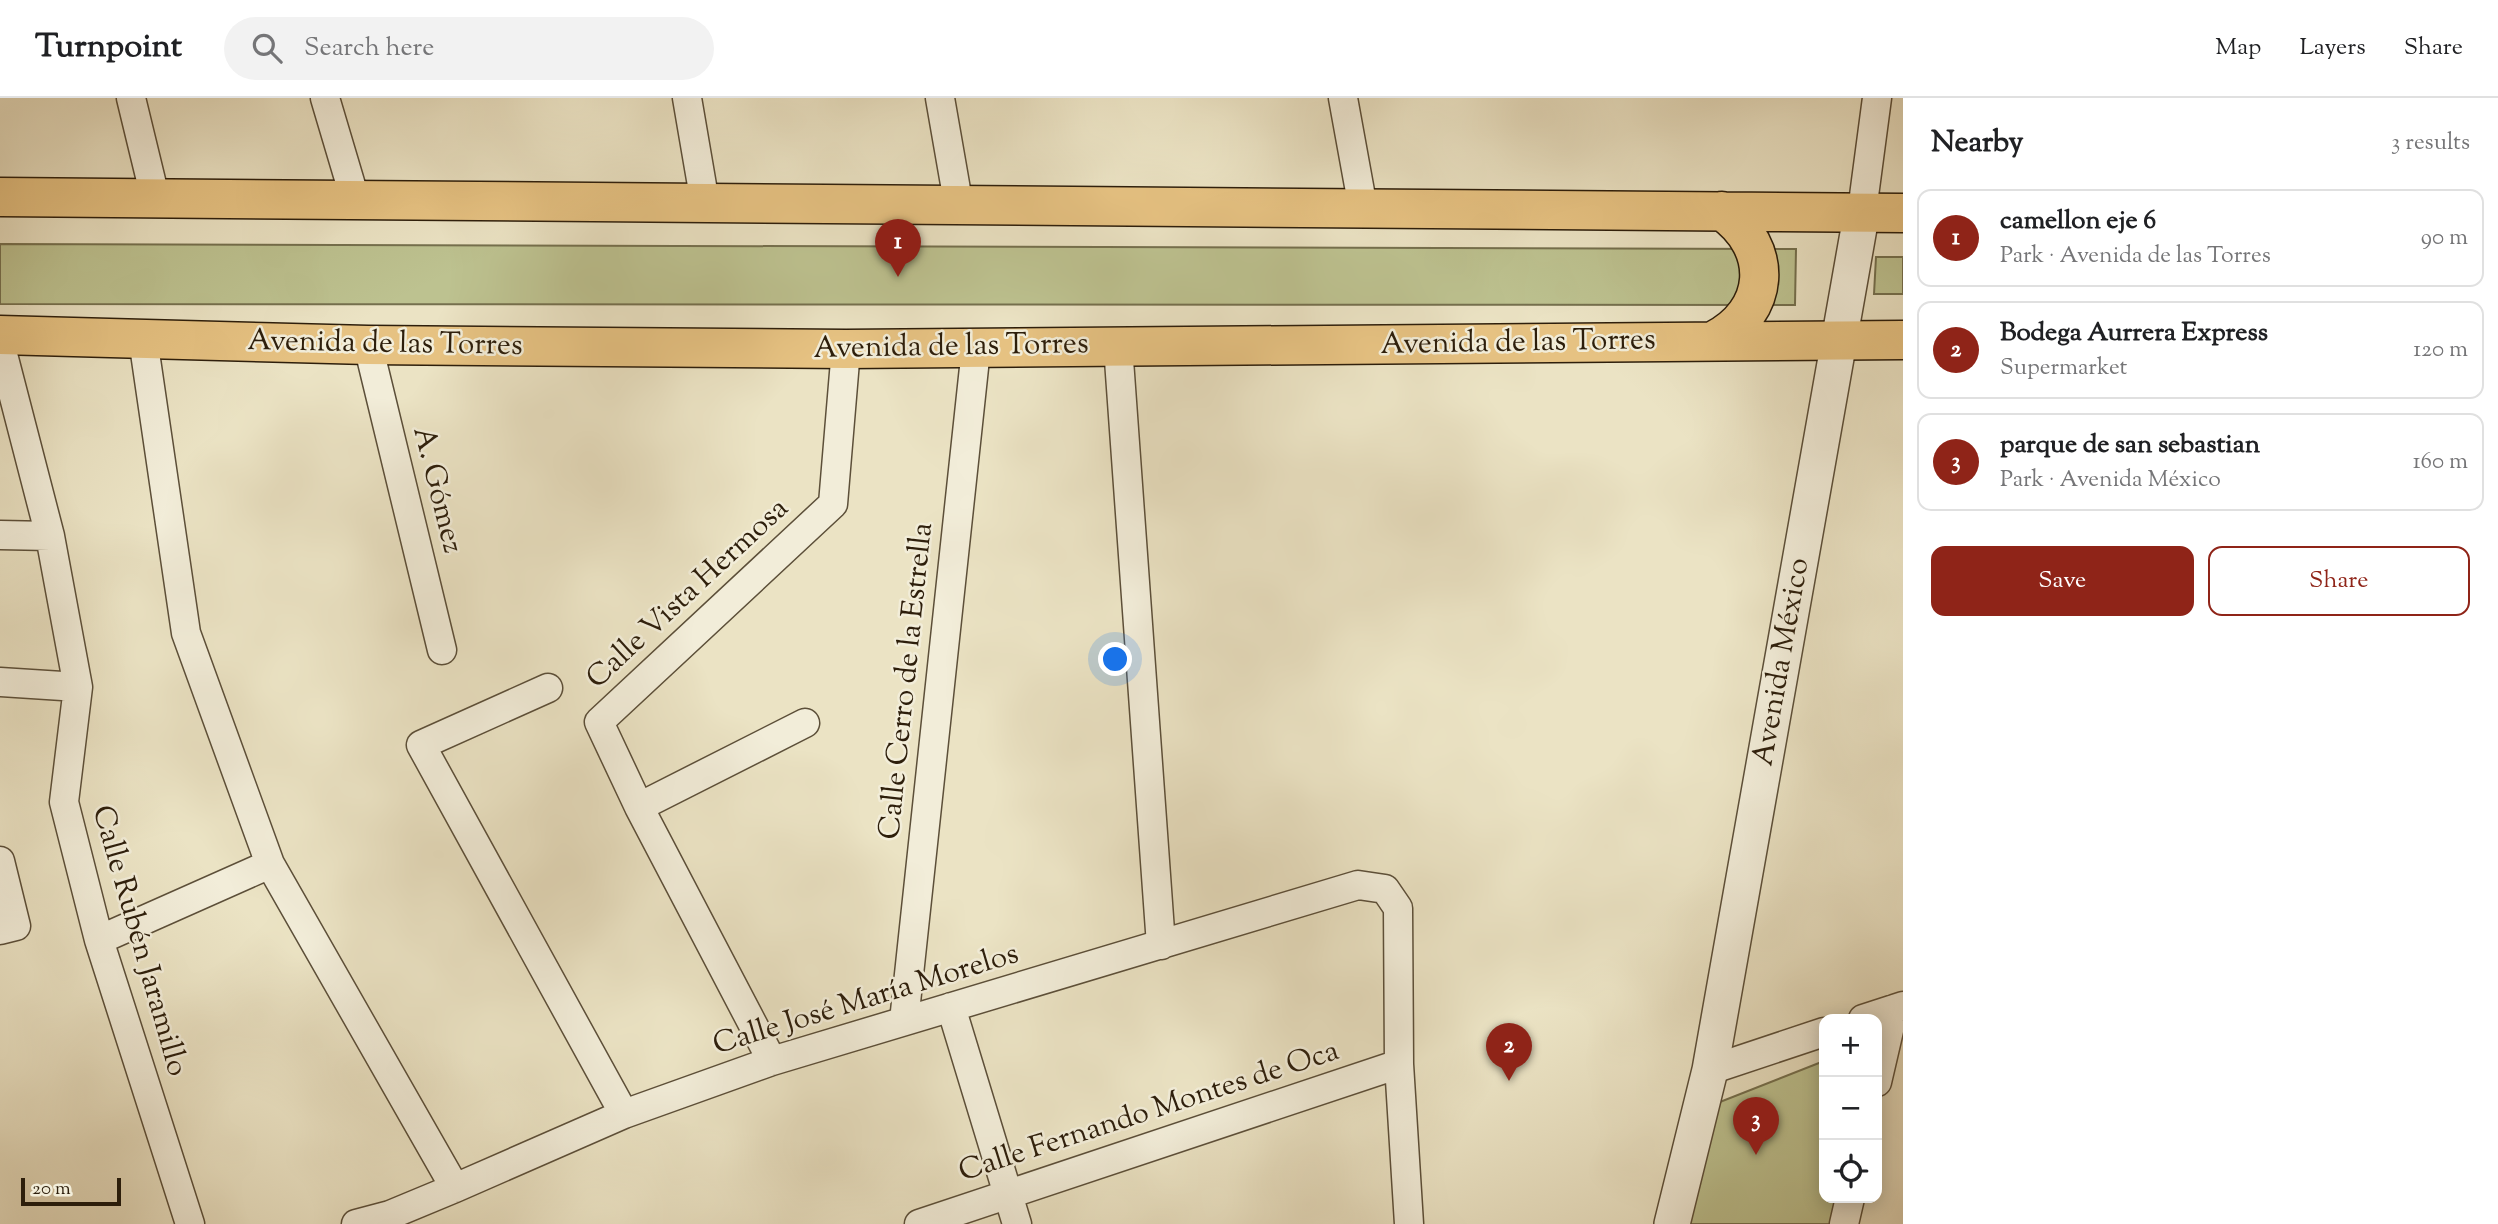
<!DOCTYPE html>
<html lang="en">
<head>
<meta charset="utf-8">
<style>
  :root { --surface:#fff; --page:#f2f2f2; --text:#202124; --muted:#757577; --line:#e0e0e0; --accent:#8f2418 }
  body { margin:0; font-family:"Sorts Mill Goudy",serif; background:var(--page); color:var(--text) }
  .controls { position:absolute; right:21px; bottom:21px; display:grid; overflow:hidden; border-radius:14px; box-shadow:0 4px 18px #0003 }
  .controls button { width:63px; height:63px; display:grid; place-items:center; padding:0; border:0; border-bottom:2px solid var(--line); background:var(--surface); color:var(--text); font:35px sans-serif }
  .scale { position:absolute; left:21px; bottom:18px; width:100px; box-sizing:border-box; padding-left:7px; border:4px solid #2d1e0b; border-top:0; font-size:19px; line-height:24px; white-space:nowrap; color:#2d1e0b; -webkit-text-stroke:5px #f2edd9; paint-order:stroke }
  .you { position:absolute; left:1116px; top:562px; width:24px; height:24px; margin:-18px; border:5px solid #fff; border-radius:50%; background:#1a73e8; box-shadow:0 0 0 10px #1a73e833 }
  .badge { display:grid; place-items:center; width:46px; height:46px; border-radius:50%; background:var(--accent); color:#fff; font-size:23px; font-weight:700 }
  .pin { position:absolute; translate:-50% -58px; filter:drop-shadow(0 2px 4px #0008) }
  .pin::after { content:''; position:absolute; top:37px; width:24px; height:21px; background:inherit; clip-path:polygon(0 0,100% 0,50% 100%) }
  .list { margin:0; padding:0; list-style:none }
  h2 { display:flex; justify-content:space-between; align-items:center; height:91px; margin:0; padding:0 28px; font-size:30px }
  h2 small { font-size:23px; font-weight:400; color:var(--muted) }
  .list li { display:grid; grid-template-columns:46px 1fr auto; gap:21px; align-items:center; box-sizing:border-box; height:98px; margin:0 14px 14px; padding:0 14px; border:2px solid var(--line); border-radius:14px }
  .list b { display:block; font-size:26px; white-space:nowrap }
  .list p { margin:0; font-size:23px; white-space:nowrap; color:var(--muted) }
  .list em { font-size:23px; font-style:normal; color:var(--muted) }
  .actions { display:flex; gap:14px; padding:21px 28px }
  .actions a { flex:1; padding:16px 0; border:2px solid var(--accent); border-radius:14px; text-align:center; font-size:24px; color:var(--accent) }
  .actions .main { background:var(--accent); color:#fff }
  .icon { flex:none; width:38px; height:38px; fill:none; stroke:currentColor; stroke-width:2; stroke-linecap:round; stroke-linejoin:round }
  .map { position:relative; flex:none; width:1903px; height:1126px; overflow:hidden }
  header { display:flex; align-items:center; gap:42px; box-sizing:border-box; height:98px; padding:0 35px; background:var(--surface); border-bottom:2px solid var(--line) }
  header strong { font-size:33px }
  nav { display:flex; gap:38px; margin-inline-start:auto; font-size:24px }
  .search { width:490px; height:63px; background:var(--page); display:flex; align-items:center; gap:18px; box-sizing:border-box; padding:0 24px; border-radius:38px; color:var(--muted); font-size:26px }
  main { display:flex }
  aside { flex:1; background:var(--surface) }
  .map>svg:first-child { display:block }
</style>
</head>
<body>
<header>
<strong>Turnpoint</strong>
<div class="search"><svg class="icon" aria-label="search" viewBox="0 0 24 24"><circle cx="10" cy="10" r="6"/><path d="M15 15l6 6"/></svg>Search here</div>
<nav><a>Map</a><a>Layers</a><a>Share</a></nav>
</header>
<main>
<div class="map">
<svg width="1903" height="1126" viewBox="0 0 1903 1126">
  <rect width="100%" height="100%" fill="#ebe3c4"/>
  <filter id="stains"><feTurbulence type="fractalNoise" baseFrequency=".00286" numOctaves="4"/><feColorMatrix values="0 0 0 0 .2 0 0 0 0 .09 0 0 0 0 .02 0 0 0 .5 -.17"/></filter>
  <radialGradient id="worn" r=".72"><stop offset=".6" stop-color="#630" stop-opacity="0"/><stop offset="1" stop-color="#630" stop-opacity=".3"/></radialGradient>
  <path fill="#bdc290" stroke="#75704e" stroke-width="2" d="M0 146 1796 151 1795 207 0 206Z
    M1876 159H1903V196H1874Z
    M1824 963V1100H1840L1834 1126H1672L1697 1013Z"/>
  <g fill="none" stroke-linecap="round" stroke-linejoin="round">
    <defs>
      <path id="minor" d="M131 0 155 99
        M325 0 355 101
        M687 0 705 105
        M940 0 959 109
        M1343 0 1363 110
        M1862 113 1877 0
        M143 241 186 535 270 766 455 1090
        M0 245 50 438 78 589 64 704 99 842 190 1126
        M368 247 442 552
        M1118 248 1161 847
        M0 437 50 438
        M0 584 78 589
        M548 590 421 647 624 1016
        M639 709 805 625
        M0 763 16 828 0 832
        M99 842 270 766
        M951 909 1017 1126
        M1863 921 1903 908
        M904 923 976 251
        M772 963 639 709 599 624 833 406 846 251
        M1710 972 1824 934
        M1877 984 1894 911
        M356 1126 390 1117 455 1090 624 1016 772 963 1358 787 1385 791 1398 810 1399 966 1409 1126
        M919 1126 1399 966
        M1844 1126 1850 1100"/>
      <path id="tertiary" d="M1672 1126 1710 972 1862 113"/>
      <path id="primary" d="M0 99 1903 115
        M0 237 368 247 846 251 1903 242
        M1713 243C1771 214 1775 150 1722 113"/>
    </defs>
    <use href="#minor" stroke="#5c4f39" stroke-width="31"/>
    <use href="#tertiary" stroke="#5c4f39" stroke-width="38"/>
    <use href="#primary" stroke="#2d1e0b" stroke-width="41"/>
    <use href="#minor" stroke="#f2edd9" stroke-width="28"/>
    <use href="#tertiary" stroke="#f2edd9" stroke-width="35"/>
    <use href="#primary" stroke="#e6c282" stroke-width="38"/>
  </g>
  <g text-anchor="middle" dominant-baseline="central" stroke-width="5" stroke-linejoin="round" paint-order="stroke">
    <g font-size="30" fill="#2d1e0b" stroke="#f2edd9">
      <text transform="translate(1518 245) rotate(-1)">Avenida de las Torres</text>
      <text transform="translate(385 246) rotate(1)">Avenida de las Torres</text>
      <text transform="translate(951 249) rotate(-1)">Avenida de las Torres</text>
      <text transform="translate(437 392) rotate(76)">A. Gómez</text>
      <text transform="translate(688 496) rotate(-43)">Calle Vista Hermosa</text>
      <text transform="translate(1782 564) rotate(-80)">Avenida México</text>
      <text transform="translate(907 583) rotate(-84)">Calle Cerro de la Estrella</text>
      <text transform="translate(139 843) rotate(74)">Calle Rubén Jaramillo</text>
      <text transform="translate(866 902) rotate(-17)">Calle José María Morelos</text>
      <text transform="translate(1149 1014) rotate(-18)">Calle Fernando Montes de Oca</text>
    </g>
  </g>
  <rect width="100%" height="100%" filter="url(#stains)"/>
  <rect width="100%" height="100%" fill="url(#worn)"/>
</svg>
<div class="controls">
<button>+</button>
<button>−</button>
<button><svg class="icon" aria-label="locate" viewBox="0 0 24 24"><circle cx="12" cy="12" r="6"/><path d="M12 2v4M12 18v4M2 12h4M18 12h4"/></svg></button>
</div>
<div class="scale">20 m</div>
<div class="you"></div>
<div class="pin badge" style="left:898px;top:179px">1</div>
<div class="pin badge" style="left:1509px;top:983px">2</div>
<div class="pin badge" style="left:1756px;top:1057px">3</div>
</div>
<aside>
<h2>Nearby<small>3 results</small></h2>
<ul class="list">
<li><span class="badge">1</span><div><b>camellon eje 6</b><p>Park · Avenida de las Torres</p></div><em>90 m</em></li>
<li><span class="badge">2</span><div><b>Bodega Aurrera Express</b><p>Supermarket</p></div><em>120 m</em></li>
<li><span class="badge">3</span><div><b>parque de san sebastian</b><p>Park · Avenida México</p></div><em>160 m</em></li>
</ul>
<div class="actions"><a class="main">Save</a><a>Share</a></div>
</aside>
</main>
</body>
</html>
